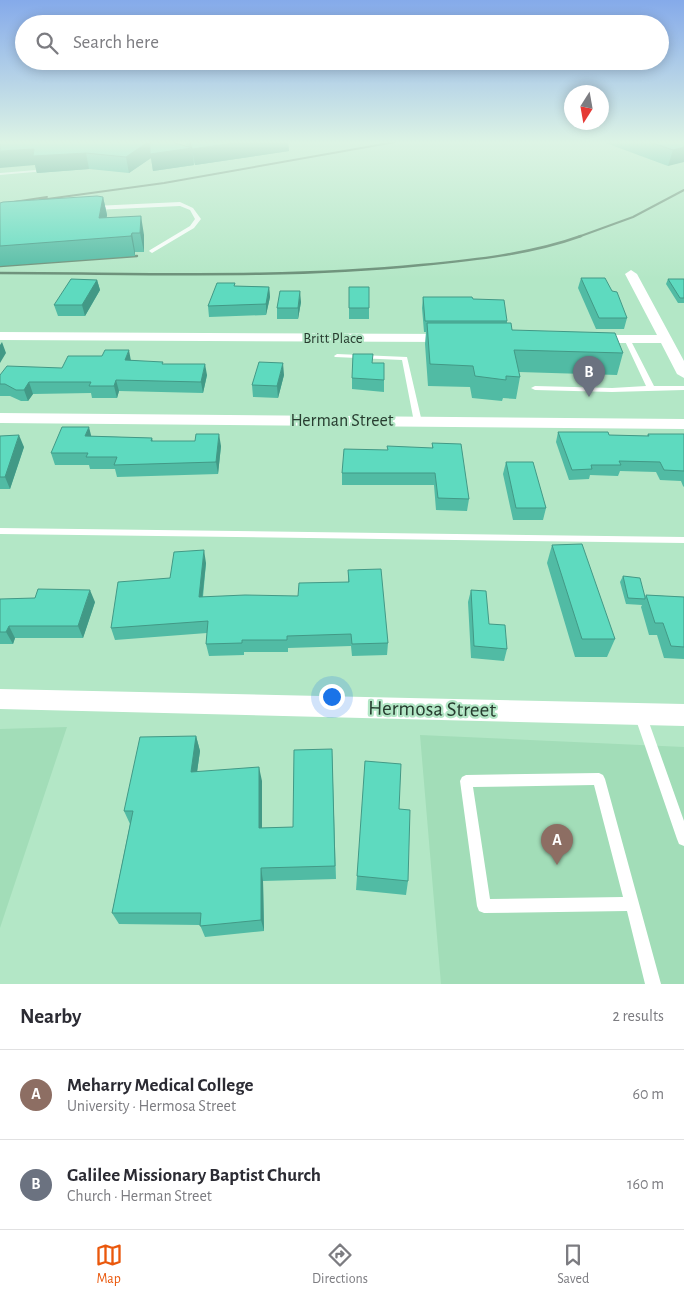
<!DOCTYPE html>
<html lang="en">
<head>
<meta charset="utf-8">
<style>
  :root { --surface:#fff; --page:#f2f2f3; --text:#2b2b33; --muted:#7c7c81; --line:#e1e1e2; --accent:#ea580c }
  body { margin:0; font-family:"Alegreya Sans",sans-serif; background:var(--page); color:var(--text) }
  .compass { position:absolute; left:564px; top:85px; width:45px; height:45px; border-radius:50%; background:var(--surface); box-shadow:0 2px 12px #0003; rotate:191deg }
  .you { position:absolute; left:331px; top:696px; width:18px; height:18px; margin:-12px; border:4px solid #fff; border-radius:50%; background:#1a73e8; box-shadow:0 0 0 8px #1a73e833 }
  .badge { display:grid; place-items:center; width:32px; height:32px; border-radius:50%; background:var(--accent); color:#fff; font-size:16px; font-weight:700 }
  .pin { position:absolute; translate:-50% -41px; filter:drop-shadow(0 1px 2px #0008) }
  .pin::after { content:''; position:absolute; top:26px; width:18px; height:15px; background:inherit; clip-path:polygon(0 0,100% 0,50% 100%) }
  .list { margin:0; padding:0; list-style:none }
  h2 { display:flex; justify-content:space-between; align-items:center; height:65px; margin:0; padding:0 20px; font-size:21px }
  h2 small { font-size:16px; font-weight:400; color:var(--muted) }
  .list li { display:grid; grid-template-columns:32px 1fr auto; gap:15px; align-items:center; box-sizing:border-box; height:90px; padding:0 20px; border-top:1px solid var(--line) }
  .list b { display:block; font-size:19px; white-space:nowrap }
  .list p { margin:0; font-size:16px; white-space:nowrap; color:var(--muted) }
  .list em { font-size:16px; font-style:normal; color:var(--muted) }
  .icon { flex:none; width:28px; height:28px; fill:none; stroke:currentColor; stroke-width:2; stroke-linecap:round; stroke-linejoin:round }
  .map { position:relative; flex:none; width:684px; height:984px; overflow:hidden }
  .search { position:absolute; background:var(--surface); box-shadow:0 2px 12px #0003; left:15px; right:15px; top:15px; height:55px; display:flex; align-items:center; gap:12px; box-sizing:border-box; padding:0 18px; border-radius:28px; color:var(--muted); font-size:19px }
  .sheet { height:245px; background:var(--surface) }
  nav { display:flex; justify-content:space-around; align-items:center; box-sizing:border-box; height:70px; border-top:1px solid var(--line); background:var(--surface); font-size:14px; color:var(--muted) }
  nav a { display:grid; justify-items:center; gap:2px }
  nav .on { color:var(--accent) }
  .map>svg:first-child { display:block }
</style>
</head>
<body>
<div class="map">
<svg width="684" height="984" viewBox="0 0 684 984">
  <rect width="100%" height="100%" fill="#b3e7c6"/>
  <path fill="#a2ddb8" d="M67 727 0 928V729Z
    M420 735 684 747V984H441Z"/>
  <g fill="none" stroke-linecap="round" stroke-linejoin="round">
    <path fill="#fff" fill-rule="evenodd" d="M36 170V172H34L0 175V173Z
      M180 202 193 208 201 219 194 228 152 253 149 251 150 250 190 226 195 219 190 210 180 206 94 210 91 208 94 206Z
      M627 337 630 339 654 386H684V390L612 392 535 390 531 388 535 386 612 388 646 386 624 339Z
      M337 354 407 357 422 422 421 424H418L414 422 402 360 335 357 334 356Z
      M0 528 684 537V543L0 534Z
      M640 709 644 710 646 714 684 821V846L679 844 677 839 634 714 636 710Z
      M599 773 603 775 605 779 661 984H645L627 911 484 913 479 911 477 906 460 781 462 777 466 775ZM594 785 623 897 490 899 473 787Z"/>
    <path fill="#fff" fill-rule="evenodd" d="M631 270 637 274 684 361V378L677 374 661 343H593L586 339 593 335H657L625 274Z
      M0 332 449 334 456 338 449 342 0 340Z
      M0 413 684 419V429L0 423Z
      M0 689 684 704V726L0 709Z"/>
    <path stroke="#6a8e77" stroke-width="2" d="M40 200 164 183 395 142
      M0 204 47 197
      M578 237 633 217 684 190"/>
    <path stroke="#6a8e77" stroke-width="2.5" d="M0 266 137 256
      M0 273C140 273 282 279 421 265 474 260 531 254 581 236"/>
  </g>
  <path fill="#51bba4" d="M0 142 187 147 185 142H288L289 151 195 165 194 162V165L153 171 151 158 129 173 89 169 37 173 35 165Z
    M603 142H684L668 166Z
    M103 197 107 215 106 218 144 235V252H135V256L0 266V203Z
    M581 278 627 318 624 329H596L578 288Z
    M668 279H684V303H678L666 284Z
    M97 280 100 290 85 316H58L54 305Z
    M235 286 269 287 270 297 266 315 209 317 208 306Z
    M349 287 369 308V319H349Z
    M423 297 473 299 507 321V323L512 330 623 353 617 375 519 372 520 377 516 399 503 398 502 401 472 398 470 387 428 386 425 344 426 332H424L422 308Z
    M301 302 298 319H277V308Z
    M131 360 163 364 207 375 203 393 119 391 117 398H92L91 393 33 394 28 401H21L10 396H0V375Z
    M372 363H384V392L352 389V378Z
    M284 375 278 398 253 397 252 385Z
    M558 432 609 435 647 436 648 434H684V487L683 486 681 481 660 480 656 472 620 471 618 476 590 475 589 479 569 480 556 442Z
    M0 436 24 447 10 489H0Z
    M91 436 152 438 153 441 221 446 218 474 117 477 115 469H90L89 465H55L51 453Z
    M432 443 469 499 467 511 436 510 434 485H342V473L387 450 432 448Z
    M506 462 546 508 543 520H513L503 474Z
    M552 545 615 639 607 657H575L547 563Z
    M206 563 203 597 298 596 348 582V570L388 643 387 655 352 656 351 646 288 648V652H244V655L209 656 206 644 207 633 115 640 111 628 170 578Z
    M623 576 645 597 646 595 684 597V659L664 658 657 635H649L641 607 642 605 626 604 620 582Z
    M471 590 489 624 507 649 504 661 471 658 468 602Z
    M0 599 95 602 83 638H15L13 644H0Z
    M196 736 200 751 197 772 262 781V828L293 827 332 749 336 879 263 881 264 931 205 937 200 925 119 924 112 913 130 824 124 811Z
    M399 809 408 881 406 895 356 890 357 876Z"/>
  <path fill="#429986" d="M148 142 192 148 194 165 153 171 151 158 129 173 126 157Z
    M241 142H288L289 151 195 165 192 149Z
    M684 147V162L668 166 673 150Z
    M34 149 86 153 89 169 37 173 35 165 0 168V151Z
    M103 197 107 215 104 237 99 218Z
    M141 216 144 235V252L140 233Z
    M132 233 135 252V256L131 236Z
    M97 280 100 290 85 316 82 305Z
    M269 287 270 297 266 315V304Z
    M300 291 301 302 298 319V308Z
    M2 342 6 353 0 363V345Z
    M129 350 131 361 125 360Z
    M283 363 284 375 278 398 277 386Z
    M205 364 207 375 203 393 201 382Z
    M116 380 119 391 117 398 114 386Z
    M29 382 33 394 28 401 24 390Z
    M89 427 92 439 85 436Z
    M219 434 221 446 218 474 216 462Z
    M19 435 24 447 10 489 5 477Z
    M204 550 206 563 201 609 199 597Z
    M90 590 95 602 83 638 78 626Z
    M9 626 15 638 13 644 6 632Z
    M196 736 200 751 195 786 191 772Z
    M259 767 262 781V841L259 828Z
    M261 868 263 881 264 931 261 920Z"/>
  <path fill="#5edabf" stroke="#429986" d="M0 142H148L126 157 86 153 33 156 34 149 0 151Z
    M150 142H172L192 148 150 154Z
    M190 142H241L192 149Z
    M650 142H684V147L673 150Z
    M97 196 103 197 99 218 141 216 140 233H132L131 236 0 246V203L3 202Z
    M581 278H605L612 291 617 292 627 318H599Z
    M71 279 97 280 82 305H54Z
    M668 279H684V298H680Z
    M217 283H235L234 286 269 287 266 304 208 306Z
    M349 287H369V308H349Z
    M280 291H300L298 308H277Z
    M423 297H472L473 299 504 300 507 321H425Z
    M427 323H511L512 330 615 333 623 353 514 350 520 377 506 376V380L475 376 473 366 430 364Z
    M105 350H129L125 360 163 362 162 364H205L201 382 116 380 114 386H89L91 382H29L24 390H16L5 384H0V375L7 366 62 368 68 356H102Z
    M353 354H373L372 363H384V380L352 378Z
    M259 362 283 363 277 386 252 385Z
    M62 427H89L85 436 152 438 151 441H195L196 434H219L216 462 114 465 117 457H86L88 453H51Z
    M558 432H608L609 435 649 436 648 434H684V471L664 470 660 462 619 461 621 465H591L592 469 572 470Z
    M19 435 5 477H0V436Z
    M432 443 461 444 469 499 438 498 435 473H342L344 449 388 450 387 446 433 448Z
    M506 462H533L546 508H516Z
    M582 544 615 639H582L552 545Z
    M204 550 199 597 245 595 298 596 299 583 349 582 348 570 381 569 388 643 352 644 351 634 287 636V640H242V643L206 644 208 621 111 628 118 582 170 578 174 552Z
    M623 576 640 578 645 597V599L628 598Z
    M38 589 90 590 78 626H9L6 632H0V599L35 598Z
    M471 590 486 591 489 624 505 625 507 649 474 646Z
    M646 595 684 597V647L671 646 663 623H655Z
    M196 736 191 772 259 767V828L293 827 294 750 332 749 335 866 261 868V920L200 926 201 913H112L133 811H124L140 737Z
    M365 761 401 764 399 809 410 810 408 881 357 876Z"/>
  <linearGradient id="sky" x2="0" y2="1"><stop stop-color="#85aaea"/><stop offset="0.51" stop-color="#ddf4e5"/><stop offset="1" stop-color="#ddf4e5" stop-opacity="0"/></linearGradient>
  <rect width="684" height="279" fill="url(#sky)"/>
  <g text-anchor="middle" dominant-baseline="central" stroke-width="4.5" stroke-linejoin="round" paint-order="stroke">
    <g font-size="15" fill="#283d30" stroke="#b3e7c6">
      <text x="333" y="338">Britt Place</text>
    </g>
    <g font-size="18" fill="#283d30" stroke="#b3e7c6">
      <text x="342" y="421">Herman Street</text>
    </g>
    <g font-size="21" fill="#283d30" stroke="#b3e7c6">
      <text transform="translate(432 709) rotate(1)">Hermosa Street</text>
    </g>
  </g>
</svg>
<svg class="compass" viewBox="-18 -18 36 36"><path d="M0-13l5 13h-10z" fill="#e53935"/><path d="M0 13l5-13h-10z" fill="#7c7c81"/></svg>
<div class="you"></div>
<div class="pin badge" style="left:557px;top:865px;background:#8d6e63">A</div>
<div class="pin badge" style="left:589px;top:397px;background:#6b7280">B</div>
<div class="search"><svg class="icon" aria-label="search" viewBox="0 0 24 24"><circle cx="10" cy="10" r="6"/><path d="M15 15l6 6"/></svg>Search here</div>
</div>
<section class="sheet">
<h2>Nearby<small>2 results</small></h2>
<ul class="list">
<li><span class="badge" style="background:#8d6e63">A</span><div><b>Meharry Medical College</b><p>University · Hermosa Street</p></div><em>60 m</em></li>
<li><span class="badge" style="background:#6b7280">B</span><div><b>Galilee Missionary Baptist Church</b><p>Church · Herman Street</p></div><em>160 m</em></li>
</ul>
</section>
<nav>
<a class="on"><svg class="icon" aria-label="map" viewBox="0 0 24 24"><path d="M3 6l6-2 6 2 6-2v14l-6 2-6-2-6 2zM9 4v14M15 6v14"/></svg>Map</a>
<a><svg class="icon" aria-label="directions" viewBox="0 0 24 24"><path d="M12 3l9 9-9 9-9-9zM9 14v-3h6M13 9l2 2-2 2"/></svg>Directions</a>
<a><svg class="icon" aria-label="saved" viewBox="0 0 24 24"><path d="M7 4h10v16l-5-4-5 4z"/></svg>Saved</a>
</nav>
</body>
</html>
